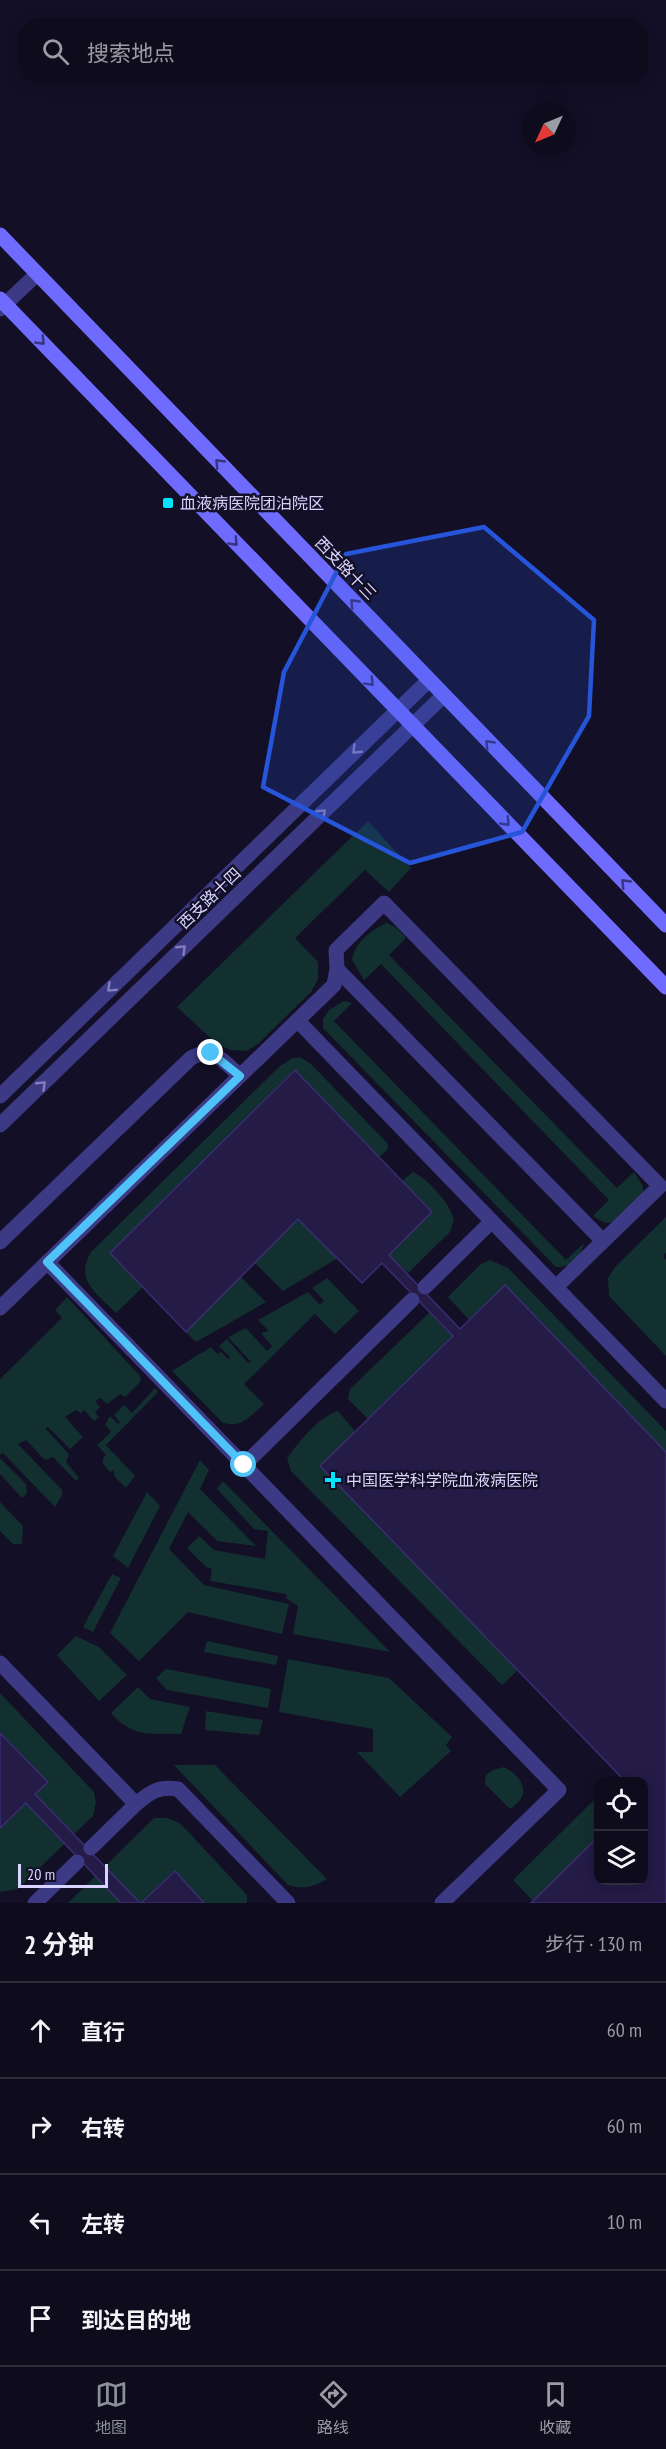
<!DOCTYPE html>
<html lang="zh">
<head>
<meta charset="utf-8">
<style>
  :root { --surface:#0e0b1c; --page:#171425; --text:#f1f3f6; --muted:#9b9ba3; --line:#2e2b3b; --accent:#8c9099 }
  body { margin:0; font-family:"PT Sans Narrow","Noto Sans SC",sans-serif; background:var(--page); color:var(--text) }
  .controls { position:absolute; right:18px; bottom:18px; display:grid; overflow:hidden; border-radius:12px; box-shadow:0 3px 15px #0003 }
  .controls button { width:54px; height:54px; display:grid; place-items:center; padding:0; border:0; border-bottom:2px solid var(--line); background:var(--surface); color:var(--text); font:30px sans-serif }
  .compass { position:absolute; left:522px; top:102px; width:54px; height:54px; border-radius:50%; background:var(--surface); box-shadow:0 3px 15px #0003; rotate:226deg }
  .scale { position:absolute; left:18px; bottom:15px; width:90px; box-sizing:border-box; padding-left:6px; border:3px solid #d9d4ff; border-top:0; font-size:16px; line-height:21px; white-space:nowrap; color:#d9d4ff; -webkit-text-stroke:4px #130f26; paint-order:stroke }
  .stop { position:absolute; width:18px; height:18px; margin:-14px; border:4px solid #4fc3f7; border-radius:50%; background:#fff }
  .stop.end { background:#4fc3f7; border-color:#fff; box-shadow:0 2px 6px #0008 }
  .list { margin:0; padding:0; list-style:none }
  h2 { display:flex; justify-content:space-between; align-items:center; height:78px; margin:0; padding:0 24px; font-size:26px }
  h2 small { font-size:20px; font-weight:400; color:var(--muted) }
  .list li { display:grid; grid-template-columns:39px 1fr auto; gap:18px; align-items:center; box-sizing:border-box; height:96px; padding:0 24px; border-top:2px solid var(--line) }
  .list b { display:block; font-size:22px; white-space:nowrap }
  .list em { font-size:20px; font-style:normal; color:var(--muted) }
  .icon { flex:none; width:33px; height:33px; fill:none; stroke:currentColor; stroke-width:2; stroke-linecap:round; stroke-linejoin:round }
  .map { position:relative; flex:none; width:666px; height:1903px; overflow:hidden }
  .search { position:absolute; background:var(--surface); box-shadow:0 3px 15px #0003; left:18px; right:18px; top:18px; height:66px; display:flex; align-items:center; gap:15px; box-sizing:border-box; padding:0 21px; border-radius:24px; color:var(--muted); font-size:22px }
  .sheet { height:462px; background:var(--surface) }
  nav { display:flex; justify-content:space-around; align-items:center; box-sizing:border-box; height:84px; border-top:2px solid var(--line); background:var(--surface); font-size:16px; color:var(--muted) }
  nav a { display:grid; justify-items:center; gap:3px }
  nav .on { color:var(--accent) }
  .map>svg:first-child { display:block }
</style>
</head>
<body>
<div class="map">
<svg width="666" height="1903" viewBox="0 0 666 1903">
  <rect width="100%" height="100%" fill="#130f26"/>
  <path fill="#12302f" d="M368 821 411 868 389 892 365 870 295 938 318 962V979L311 992 258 1044 246 1051 231 1050 218 1045 177 1007Z
    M387 923 397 928 406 938 389 955 617 1188 634 1172 643 1186V1196L615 1222 605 1223 593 1216 609 1200 381 964 364 980 352 960C354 944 371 929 387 923Z
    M344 1001 352 1003 334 1021 566 1260 584 1243C580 1258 573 1268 556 1267L323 1028V1019L329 1010Z
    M300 1057 311 1064 388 1144 387 1150 379 1157 294 1070 110 1253 143 1287 116 1313C98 1294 74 1281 91 1252L280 1066 291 1059Z
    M413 1172C429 1180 449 1202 454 1219L450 1232 408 1273 389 1255 432 1212 402 1181Z
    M666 1217V1253L663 1256 666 1260V1356L609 1296 608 1278 615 1267Z
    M298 1219 338 1258 283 1291 255 1263Z
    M490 1260 508 1268 666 1431V1452L505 1285 469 1320 448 1297 481 1264Z
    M241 1277 266 1302 196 1342 186 1332Z
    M327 1278 359 1311 335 1334 315 1314 244 1384 264 1404C251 1415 240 1430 222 1422L172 1371 211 1347 217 1354 221 1352 228 1359 230 1357 219 1346 227 1339 248 1363 251 1362 228 1337 246 1328 267 1351 272 1346 261 1333 269 1331 258 1320 308 1292 320 1305 324 1301 312 1288Z
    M67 1297 141 1377 140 1382 125 1397 120 1394 107 1404 100 1398 95 1401 100 1407 95 1412 99 1417 94 1421 84 1410 81 1413 76 1410 65 1417 83 1437 70 1449 48 1427 45 1428 69 1454 66 1462 79 1478 76 1481 53 1457 45 1460 26 1440 18 1444 62 1490V1495L55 1507 3 1453 0 1455V1379L62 1318 55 1310Z
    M430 1312 453 1336 368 1419 348 1399 350 1389Z
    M155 1388 158 1392 106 1445 135 1476 126 1488 115 1477 113 1470 110 1472 103 1464V1458L106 1455 97 1445 111 1432 105 1425 110 1416 118 1424 120 1422 114 1415 124 1405 132 1413Z
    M338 1411 355 1431 320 1466 518 1670 502 1685 291 1471 287 1458C299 1442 318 1417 338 1411Z
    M0 1458 26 1484 27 1493 22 1498 0 1474Z
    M200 1460 209 1470 200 1489 256 1546 217 1541 188 1512 169 1549 204 1585 289 1604 282 1634 188 1612 139 1661 110 1633Z
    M223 1481 390 1652 293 1634 298 1606 287 1599 286 1594 210 1581 212 1569 206 1567 187 1548 199 1536 214 1550 265 1559 268 1531 254 1529 217 1489Z
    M147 1492 160 1506 128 1568 113 1556Z
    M0 1502 23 1526 22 1544H13L0 1531Z
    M112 1574 121 1578 93 1632 83 1627Z
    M76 1636 99 1647 127 1675 99 1701 57 1655Z
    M207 1641 278 1656 276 1665 204 1652Z
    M288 1659 389 1678 452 1737 446 1745 451 1751 400 1797 357 1752H373V1729L279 1712Z
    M166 1669 271 1689 268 1708 167 1690 156 1678Z
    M138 1687 150 1699 190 1707 181 1734C150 1733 133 1738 111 1713Z
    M0 1693 94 1792 96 1803 93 1816 18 1889 0 1892V1828L48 1782 0 1733Z
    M206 1711 263 1720 259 1735 205 1730Z
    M174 1765H215L327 1879C313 1887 304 1890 288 1885Z
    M504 1767C523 1777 533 1795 510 1809L485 1784 486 1775 493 1770Z
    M598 1796V1837L533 1901 513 1880Z
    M154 1818H168L181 1824 247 1895V1903H204L174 1871 141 1903H68Z"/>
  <path fill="#241b47" stroke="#3b2d73" stroke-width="1.5" d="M295 1070 432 1212 389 1255 460 1329 505 1285 666 1452V1903H531L598 1837V1880H644V1782H626L320 1466 453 1336 382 1263 362 1283 298 1219 186 1332 110 1253Z
    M0 1733 48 1782 35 1794 140 1903H121L26 1803 0 1828Z
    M175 1871 204 1903H141Z"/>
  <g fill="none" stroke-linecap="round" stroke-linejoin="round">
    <path stroke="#3d3a85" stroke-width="15" d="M337 969 603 1241
      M298 1021 666 1401
      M0 1242 191 1058C213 1045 224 1062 240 1076
      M47 1262 559 1790 442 1903
      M425 1287 492 1221
      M0 1308 334 985 337 969 336 950 384 903 660 1186 556 1287
      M244 1465 412 1300
      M0 1663 136 1804C150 1792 159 1786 178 1789L288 1903
      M91 1848 136 1804
      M35 1903 77 1862"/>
    <path stroke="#3d3a85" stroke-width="15" d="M0 309 37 274"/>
    <path stroke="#3d3a85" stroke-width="15" d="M0 1096 429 680
      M0 1125 443 696"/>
    <path stroke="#6f6bff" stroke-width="15" d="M0 235 666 925
      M0 299 666 987"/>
  </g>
  <defs><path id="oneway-chevron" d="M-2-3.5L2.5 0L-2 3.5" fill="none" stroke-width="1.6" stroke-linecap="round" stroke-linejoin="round" transform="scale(1.5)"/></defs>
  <g stroke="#38347d">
    <use href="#oneway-chevron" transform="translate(41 341) rotate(46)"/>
    <use href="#oneway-chevron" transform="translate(219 463) rotate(-134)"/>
    <use href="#oneway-chevron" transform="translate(234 542) rotate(46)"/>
    <use href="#oneway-chevron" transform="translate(354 603) rotate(-134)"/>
    <use href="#oneway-chevron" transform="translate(370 682) rotate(46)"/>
    <use href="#oneway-chevron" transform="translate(489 744) rotate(-134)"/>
    <use href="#oneway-chevron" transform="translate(506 822) rotate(46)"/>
    <use href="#oneway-chevron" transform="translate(625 883) rotate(-134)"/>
  </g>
  <g stroke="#837fbc">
    <use href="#oneway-chevron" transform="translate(356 750) rotate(136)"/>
    <use href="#oneway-chevron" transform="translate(322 813) rotate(-44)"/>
    <use href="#oneway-chevron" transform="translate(182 949) rotate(-44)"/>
    <use href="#oneway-chevron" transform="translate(111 988) rotate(136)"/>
    <use href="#oneway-chevron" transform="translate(42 1085) rotate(-44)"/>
  </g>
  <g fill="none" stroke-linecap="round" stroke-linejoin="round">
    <path stroke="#4fc3f7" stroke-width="8" d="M211 1053 240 1076 47 1262 244 1465"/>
  </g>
  <path fill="#2655da" fill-opacity="0.2" stroke="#2655da" stroke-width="4.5" stroke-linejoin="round" d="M484 527 594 620 589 716 522 832 410 863 263 787 284 672 346 554Z"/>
  <g fill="#00e5ff" stroke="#130f26" stroke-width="2">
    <rect x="162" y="497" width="12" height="12" rx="3"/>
    <path d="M330 1471h6v6h6v6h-6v6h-6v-6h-6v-6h6z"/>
  </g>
  <g text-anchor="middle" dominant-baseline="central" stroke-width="5" stroke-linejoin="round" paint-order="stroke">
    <g font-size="16" fill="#d9d4ff" stroke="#130f26" text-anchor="start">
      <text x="180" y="503">血液病医院团泊院区</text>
      <text x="346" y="1480">中国医学科学院血液病医院</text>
    </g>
    <g font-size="16" fill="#d9d4ff" stroke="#130f26">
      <text transform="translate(346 568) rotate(46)">西支路十三</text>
      <text transform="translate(209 898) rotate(-44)">西支路十四</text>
    </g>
  </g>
</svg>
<div class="controls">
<button><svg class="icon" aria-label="locate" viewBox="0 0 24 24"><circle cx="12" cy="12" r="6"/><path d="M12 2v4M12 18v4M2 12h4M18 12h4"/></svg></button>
<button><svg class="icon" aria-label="layers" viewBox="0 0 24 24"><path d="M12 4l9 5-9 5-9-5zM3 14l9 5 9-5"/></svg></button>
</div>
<svg class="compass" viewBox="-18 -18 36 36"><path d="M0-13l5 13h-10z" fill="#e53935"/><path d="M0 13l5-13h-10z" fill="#9b9ba3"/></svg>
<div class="scale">20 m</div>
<div class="stop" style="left:244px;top:1465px"></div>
<div class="stop end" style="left:211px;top:1053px"></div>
<div class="search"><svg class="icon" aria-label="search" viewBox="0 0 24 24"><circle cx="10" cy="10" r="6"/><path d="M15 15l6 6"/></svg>搜索地点</div>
</div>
<section class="sheet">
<h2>2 分钟<small>步行 · 130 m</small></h2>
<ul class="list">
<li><svg class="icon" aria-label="ahead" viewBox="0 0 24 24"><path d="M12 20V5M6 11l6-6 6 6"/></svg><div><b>直行</b></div><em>60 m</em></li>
<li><svg class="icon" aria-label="right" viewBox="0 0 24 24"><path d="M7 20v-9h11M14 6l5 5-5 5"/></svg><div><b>右转</b></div><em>60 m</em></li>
<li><svg class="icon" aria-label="left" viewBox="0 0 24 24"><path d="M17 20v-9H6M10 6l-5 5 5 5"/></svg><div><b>左转</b></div><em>10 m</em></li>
<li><svg class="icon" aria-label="arrive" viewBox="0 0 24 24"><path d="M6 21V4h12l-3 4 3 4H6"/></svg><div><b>到达目的地</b></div></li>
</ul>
</section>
<nav>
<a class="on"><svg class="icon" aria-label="map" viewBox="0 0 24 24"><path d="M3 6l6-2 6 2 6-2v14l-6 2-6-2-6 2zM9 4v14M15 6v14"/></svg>地图</a>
<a><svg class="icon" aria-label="directions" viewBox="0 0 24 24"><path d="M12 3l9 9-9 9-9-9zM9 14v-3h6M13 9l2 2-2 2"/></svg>路线</a>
<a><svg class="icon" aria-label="saved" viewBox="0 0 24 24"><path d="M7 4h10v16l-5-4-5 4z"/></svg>收藏</a>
</nav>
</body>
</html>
